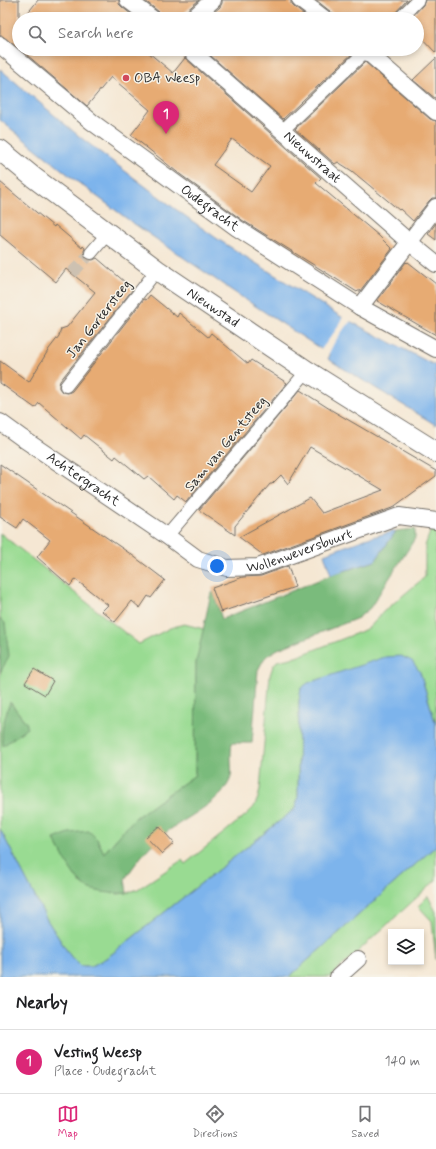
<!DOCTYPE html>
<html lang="en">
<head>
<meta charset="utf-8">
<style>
  :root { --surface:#fff; --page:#f6f6f6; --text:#202124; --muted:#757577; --line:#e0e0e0; --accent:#db2777 }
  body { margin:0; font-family:Mynerve,sans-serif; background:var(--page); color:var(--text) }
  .controls { position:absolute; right:12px; bottom:12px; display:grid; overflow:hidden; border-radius:0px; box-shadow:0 2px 6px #0003 }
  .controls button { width:36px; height:36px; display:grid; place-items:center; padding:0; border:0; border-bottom:1px solid var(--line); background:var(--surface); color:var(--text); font:20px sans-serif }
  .you { position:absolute; left:217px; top:566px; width:14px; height:14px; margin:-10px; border:3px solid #fff; border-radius:50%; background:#1a73e8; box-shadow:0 0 0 6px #1a73e833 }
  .badge { display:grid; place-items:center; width:26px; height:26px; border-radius:50%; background:var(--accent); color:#fff; font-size:13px; font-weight:700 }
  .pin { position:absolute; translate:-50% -33px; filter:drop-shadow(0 1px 2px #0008) }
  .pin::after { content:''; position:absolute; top:21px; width:14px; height:12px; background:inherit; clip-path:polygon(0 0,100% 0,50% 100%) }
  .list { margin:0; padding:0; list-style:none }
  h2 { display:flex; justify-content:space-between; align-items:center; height:52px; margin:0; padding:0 16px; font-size:17px }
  h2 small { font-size:13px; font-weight:400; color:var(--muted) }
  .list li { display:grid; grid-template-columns:26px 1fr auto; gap:12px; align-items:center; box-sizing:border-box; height:64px; padding:0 16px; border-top:1px solid var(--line) }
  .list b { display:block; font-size:15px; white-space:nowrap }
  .list p { margin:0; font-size:13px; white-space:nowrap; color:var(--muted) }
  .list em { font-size:13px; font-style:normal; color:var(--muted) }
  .icon { flex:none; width:22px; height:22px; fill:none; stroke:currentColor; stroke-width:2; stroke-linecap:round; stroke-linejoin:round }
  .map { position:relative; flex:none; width:436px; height:977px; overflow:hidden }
  .search { position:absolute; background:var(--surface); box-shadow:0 2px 6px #0003; left:12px; right:12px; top:12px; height:44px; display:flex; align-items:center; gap:10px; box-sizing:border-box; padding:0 14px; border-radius:22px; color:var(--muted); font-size:15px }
  .sheet { height:116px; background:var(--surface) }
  nav { display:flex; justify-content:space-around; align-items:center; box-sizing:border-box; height:56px; border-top:1px solid var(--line); background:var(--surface); font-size:11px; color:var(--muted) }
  nav a { display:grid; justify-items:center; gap:2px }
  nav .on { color:var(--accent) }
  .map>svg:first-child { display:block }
</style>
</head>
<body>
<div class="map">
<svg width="436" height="977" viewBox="0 0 436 977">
  <rect width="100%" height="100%" fill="#f7f3e8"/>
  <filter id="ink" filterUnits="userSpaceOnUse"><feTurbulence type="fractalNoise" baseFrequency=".025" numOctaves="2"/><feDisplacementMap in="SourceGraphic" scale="8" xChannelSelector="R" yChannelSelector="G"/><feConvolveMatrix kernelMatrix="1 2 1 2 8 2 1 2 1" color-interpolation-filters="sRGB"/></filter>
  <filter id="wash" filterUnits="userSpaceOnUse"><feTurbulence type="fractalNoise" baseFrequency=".012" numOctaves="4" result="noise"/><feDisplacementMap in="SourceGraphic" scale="16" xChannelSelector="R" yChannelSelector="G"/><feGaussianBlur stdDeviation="0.9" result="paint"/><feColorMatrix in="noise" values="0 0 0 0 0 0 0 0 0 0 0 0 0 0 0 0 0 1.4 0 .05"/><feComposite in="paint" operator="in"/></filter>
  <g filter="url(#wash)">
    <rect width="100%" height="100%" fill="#f5e7d3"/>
    <path fill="#99db92" stroke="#62835e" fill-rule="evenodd" d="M430 528H436V574L433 623 436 646V725L420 672 301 688 299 701 298 798 295 809 108 957 92 966H81L71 957 47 920 0 829V533L139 644 170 628 184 624 204 629 196 663 195 775 135 818 104 853 97 839H54L69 866 80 883 118 894 127 893 138 889 182 860 185 864 246 815 254 807 258 798 260 789 270 675 273 666 277 661 296 657 360 632 370 627 383 612 425 577V546L430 532ZM10 702 27 724 7 712Z
      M436 846V880L330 977H289Z
      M428 896 436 912V960L432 921 418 906Z"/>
    <path fill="#7abb7c" stroke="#527354" d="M415 529V538L409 548 370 608 358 618 348 622 278 649 268 655 264 659 258 670 252 743H232C231 748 231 754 231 759 231 764 232 772 231 777 224 802 180 820 160 837 146 849 135 864 125 879L127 893C114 894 89 893 80 882 69 870 62 853 54 839L69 833 89 831 97 839 104 853 135 818 195 775 196 663 211 593 213 592 222 619 331 575 375 561 396 531Z
      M0 618 5 623 9 656 0 673Z
      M10 702 27 724V728L3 746C0 728 5 719 10 702Z"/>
    <path fill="#7db4ec" stroke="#54708c" d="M0 69 80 137 174 208 219 240 340 316 436 366V425L328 359 330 355 231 290 130 221 75 180 0 120Z
      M396 531 375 561 331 575 324 554 368 538Z
      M401 656 412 661 420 672 436 725V846L289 977H0V829L47 920 71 957 81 966H92L108 957 295 809 298 798 299 701 301 688 308 683 385 657Z"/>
    <path fill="#f5e7d3" d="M343 316 352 320 346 326 334 343 328 355 320 351 336 330Z"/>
    <g id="blocks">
      <path fill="#e7ab73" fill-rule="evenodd" d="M0 0H19V49L0 34Z
        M38 0H119V4L122 7 137 19H23Z
        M144 0H199L185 12 183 16V19H162V15L159 12Z
        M222 0H291V4L294 7 309 19H206L220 7 222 3Z
        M316 0H407L394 14 392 19H334V15L331 12Z
        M425 0H436V53L417 33V19H410L423 5Z
        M20 49H150L148 52 173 73 185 58 321 178 316 183 379 236 392 249 360 291H358L357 292 242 220 177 172 131 135 150 110 111 77 87 106ZM232 139 270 166 251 192 213 165Z
        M203 49H355V51L283 119Z
        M436 58V99L413 80Z
        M365 62 430 119 436 121V198H432L429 201 413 221 400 209 399 210 352 171 338 162 335 164 295 129Z
        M0 182 54 227 55 225 82 248 83 246 85 248 84 251V255L86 259 93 260 97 258 133 289 60 381 59 385V388L62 392 68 393 72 391 144 299 146 300 150 295 177 317 179 313 208 337 211 333 248 364 251 360 287 383 186 502 177 495 174 499 148 476 144 479 116 456 114 459 84 435 81 439 39 403 35 408 0 383V361L29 382 49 349 59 336 61 329 67 327 95 292 66 269 56 282 0 235Z
        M436 223V240L428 234Z
        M406 262 407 263 408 262 436 284V335L377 301Z
        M300 390 333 411 436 471V476L392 508 263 555 239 537 310 498 322 513 383 490 310 447 288 484 281 475 272 484H270L235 526V535L199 510Z
        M0 464 132 555 165 580 151 598 148 596 140 608 132 601 115 622 102 611 108 605 75 579 70 586 37 557 50 540 23 519 17 528 0 517Z
        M288 566 295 587 221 612 212 588 243 577 261 576Z
        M34 669 53 681 45 695 25 683Z
        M159 826 174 843 162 854 146 837Z"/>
    </g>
  </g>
  <g filter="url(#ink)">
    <use href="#blocks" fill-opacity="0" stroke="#726d66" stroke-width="1"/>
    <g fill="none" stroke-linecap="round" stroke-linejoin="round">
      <path stroke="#cdc1b1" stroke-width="12" stroke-dasharray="12 6" stroke-linecap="butt" d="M72 273 91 253"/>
      <defs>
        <path id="pedestrian" d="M399 19 418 0
          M282 131 368 49
          M91 253 108 233
          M66 386 157 270
          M167 536 307 371"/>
        <g id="minor">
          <path d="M128 0 153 19"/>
          <path d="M300 0 325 19"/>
          <path d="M192 19 213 0"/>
          <path id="s1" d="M0 45 92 122 237 228 360 307 436 349"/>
          <path id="s2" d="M189 49 409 242 436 264"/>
          <path d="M364 49 436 112"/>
          <path d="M360 307 436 207"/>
          <path id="s3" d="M0 422 22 438 167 536 198 559 227 568 258 567 399 516 436 521"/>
          <path d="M338 977 358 959"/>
        </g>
        <g id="tertiary">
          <path id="s4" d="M0 150 33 177 157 270 307 371 436 452"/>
        </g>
      </defs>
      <use href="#pedestrian" stroke="#726d66" stroke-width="14"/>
      <use href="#minor" stroke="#726d66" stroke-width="18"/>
      <use href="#tertiary" stroke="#726d66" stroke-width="22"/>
      <use href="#pedestrian" stroke="#fff" stroke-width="12"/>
      <use href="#minor" stroke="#fff" stroke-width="16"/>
      <use href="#tertiary" stroke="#fff" stroke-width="20"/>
    </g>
  </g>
  <circle fill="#d1495b" stroke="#f7f3e8" stroke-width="1.5" cx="126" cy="78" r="4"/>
  <g text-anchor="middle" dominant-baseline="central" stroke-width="3" stroke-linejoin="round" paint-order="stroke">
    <g font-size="14" fill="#2b2b2b" stroke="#f7f3e8" text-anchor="start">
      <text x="134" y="78">OBA Weesp</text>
    </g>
    <g font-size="14" fill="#2b2b2b" stroke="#f7f3e8">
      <text stroke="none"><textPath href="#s2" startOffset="164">Nieuwstraat</textPath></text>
      <text stroke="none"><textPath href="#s1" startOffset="266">Oudegracht</textPath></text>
      <text stroke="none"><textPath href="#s4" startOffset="265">Nieuwstad</textPath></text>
      <text transform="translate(99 319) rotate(-52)">Jan Gortersteeg</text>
      <text transform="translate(226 444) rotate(-50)">Sam van Gentsteeg</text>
      <text stroke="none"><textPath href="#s3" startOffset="101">Achtergracht</textPath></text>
      <text stroke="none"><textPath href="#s3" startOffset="346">Wollenweversbuurt</textPath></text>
    </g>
  </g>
</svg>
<div class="controls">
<button><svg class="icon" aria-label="layers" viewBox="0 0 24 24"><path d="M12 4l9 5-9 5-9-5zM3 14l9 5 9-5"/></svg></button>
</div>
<div class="you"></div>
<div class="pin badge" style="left:166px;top:134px">1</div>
<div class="search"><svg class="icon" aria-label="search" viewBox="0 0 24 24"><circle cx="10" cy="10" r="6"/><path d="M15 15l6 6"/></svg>Search here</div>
</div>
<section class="sheet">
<h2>Nearby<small></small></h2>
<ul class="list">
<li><span class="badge">1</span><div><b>Vesting Weesp</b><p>Place · Oudegracht</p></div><em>140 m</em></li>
</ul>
</section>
<nav>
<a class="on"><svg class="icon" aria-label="map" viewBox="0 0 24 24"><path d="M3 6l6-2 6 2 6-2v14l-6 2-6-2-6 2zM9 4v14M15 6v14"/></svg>Map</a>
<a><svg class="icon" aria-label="directions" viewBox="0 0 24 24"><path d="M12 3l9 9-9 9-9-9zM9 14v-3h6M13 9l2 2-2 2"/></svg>Directions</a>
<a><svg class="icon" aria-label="saved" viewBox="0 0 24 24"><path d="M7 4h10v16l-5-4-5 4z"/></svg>Saved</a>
</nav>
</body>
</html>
